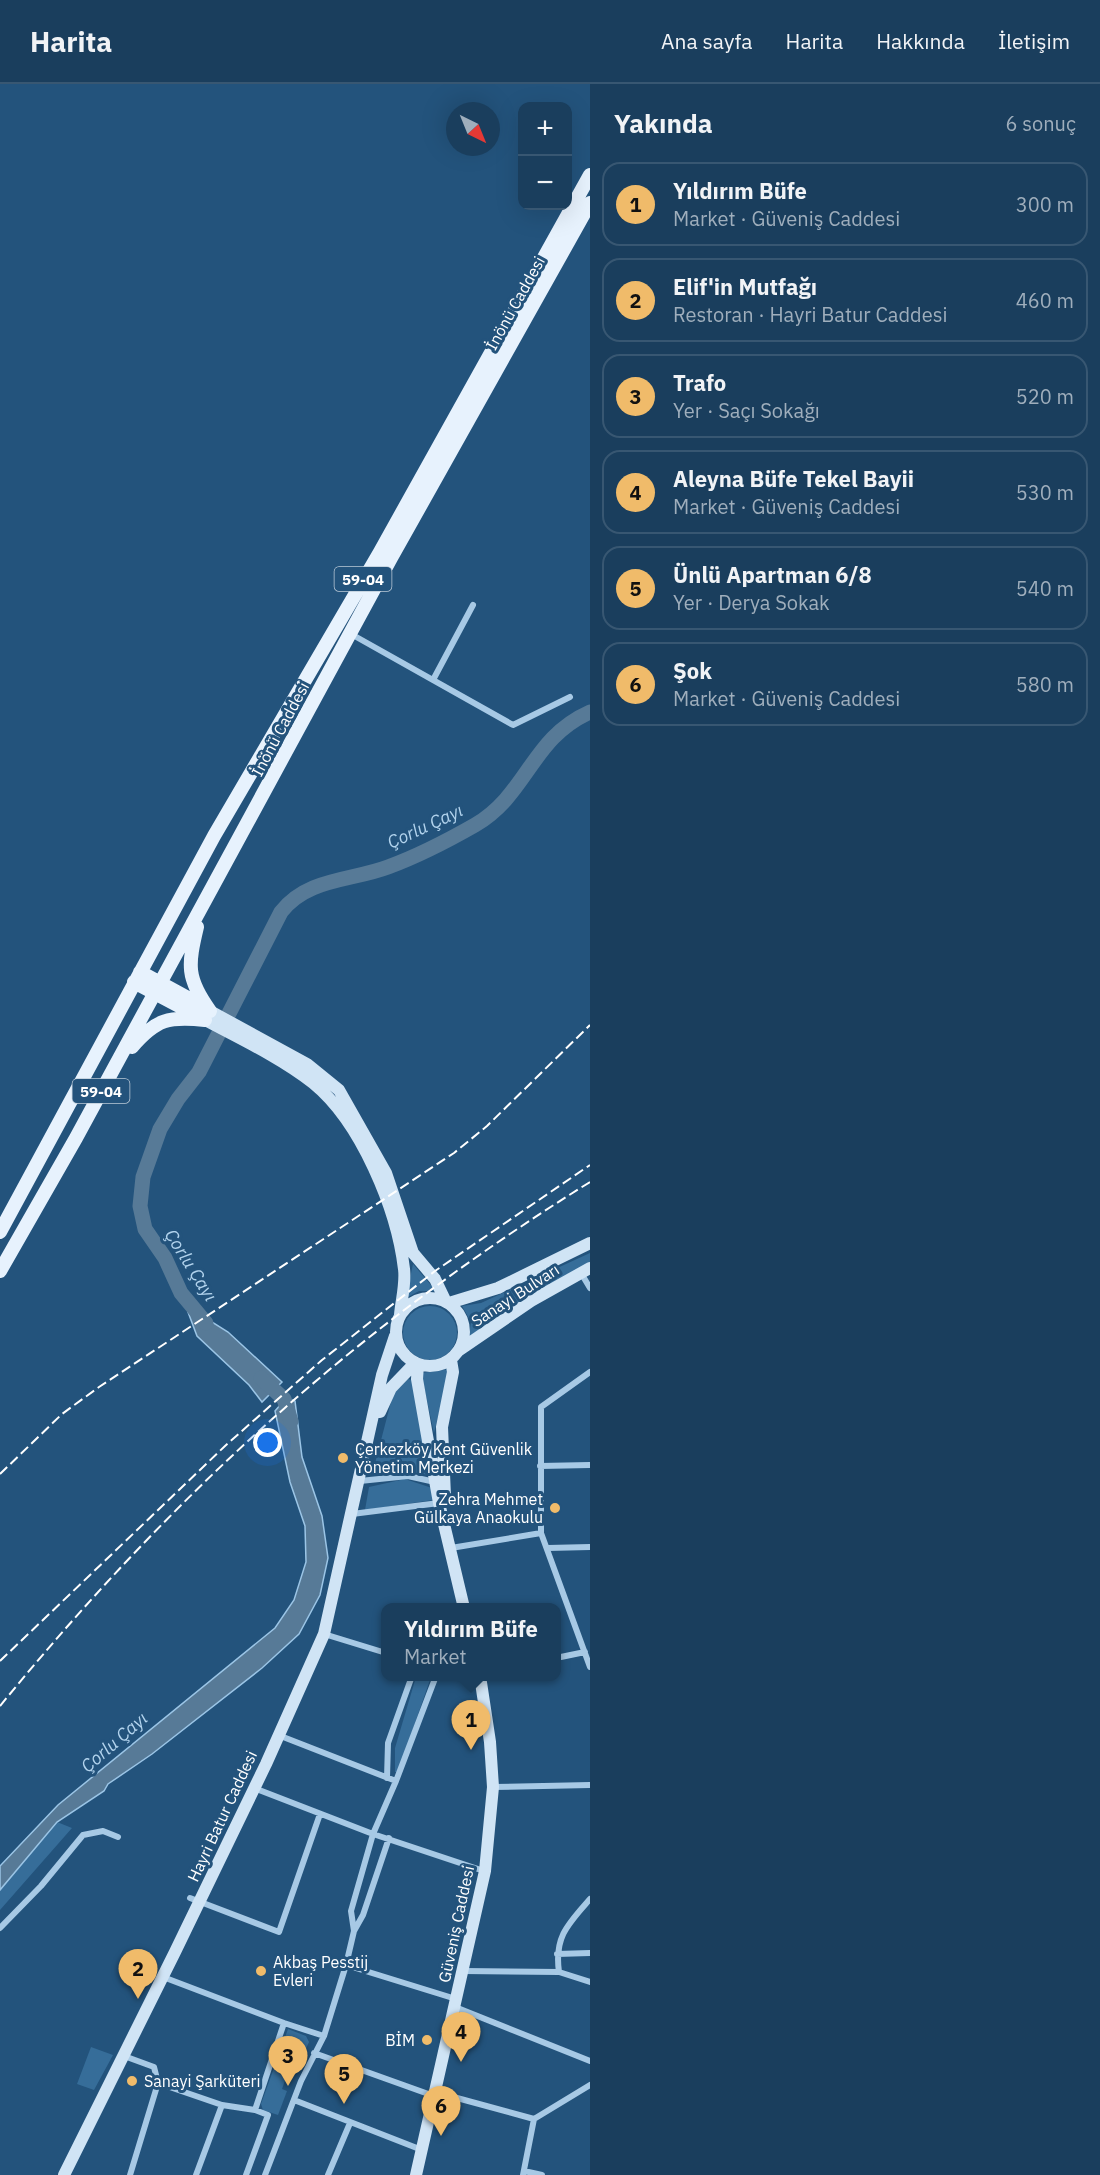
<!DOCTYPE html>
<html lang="tr">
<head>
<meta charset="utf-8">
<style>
  :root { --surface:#1a3e5d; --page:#234563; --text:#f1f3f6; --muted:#9faebc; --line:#385772; --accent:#f0bb6a }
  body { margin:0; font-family:"IBM Plex Sans",sans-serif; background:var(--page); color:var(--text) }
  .controls { position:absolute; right:18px; top:18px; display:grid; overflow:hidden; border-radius:12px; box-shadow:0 6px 24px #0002 }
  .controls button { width:54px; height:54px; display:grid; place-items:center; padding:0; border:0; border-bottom:2px solid var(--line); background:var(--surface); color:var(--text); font:30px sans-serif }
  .compass { position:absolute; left:446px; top:18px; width:54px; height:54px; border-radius:50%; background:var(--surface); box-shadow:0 6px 24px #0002; rotate:137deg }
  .you { position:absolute; left:268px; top:1359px; width:21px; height:21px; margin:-15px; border:4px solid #fff; border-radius:50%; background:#1a73e8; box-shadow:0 0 0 9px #1a73e833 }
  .badge { display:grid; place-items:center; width:39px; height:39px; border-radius:50%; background:var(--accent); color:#111; font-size:20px; font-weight:700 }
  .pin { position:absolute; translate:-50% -50px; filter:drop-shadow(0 2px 3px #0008) }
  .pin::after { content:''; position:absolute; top:32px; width:21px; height:18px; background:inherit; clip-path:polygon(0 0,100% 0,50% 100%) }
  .popup { position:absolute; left:381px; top:1519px; width:180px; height:78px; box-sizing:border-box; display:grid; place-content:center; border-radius:12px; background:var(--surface); filter:drop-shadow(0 2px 4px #0005); font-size:20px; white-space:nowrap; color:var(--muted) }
  .popup b { font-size:22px; color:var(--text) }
  .popup::after { content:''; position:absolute; left:50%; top:100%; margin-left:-12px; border:12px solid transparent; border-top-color:var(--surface) }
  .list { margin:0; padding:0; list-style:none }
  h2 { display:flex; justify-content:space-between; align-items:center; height:78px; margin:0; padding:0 24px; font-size:26px }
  h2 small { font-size:20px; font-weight:400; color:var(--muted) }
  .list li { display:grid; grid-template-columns:39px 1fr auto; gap:18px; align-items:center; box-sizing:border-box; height:84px; margin:0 12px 12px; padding:0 12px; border:2px solid var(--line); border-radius:18px }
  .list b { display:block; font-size:22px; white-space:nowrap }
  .list p { margin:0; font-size:20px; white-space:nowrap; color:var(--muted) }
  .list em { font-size:20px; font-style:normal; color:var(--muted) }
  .map { position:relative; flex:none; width:590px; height:2091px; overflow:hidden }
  header { display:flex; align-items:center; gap:36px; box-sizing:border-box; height:84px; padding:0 30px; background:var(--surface); border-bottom:2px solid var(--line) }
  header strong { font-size:28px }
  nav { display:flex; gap:33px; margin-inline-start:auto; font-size:21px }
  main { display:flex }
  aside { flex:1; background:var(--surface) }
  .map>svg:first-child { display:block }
</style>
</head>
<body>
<header>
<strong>Harita</strong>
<nav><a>Ana sayfa</a><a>Harita</a><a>Hakkında</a><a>İletişim</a></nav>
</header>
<main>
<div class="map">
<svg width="590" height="2091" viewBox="0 0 590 2091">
  <rect width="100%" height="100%" fill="#23537c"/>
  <path fill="#366d99" d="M590 1169V1178L502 1229 468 1258 471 1238 462 1222 481 1219Z
    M413 1180 436 1207H419L406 1214Z
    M403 1249a27 27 0 1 1 54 0a27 27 0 1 1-54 0Z
    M450 1285 434 1349 421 1289Z
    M408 1295 412 1296 429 1391 401 1386 372 1391 393 1310Z
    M405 1395 432 1404 433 1416 365 1426 369 1403Z
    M416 1593H431L398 1688H395V1664Z
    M57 1738 72 1744 0 1826V1806Z
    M288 1945 306 1952 309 1958 304 1969 296 1966 282 2005 287 2007 278 2031 263 2026 261 2020Z
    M91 1963 113 1971 94 2006 77 2000Z"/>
  <path fill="#577a97" stroke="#9bc5e6" stroke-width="1.5" d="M194 1224 196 1228 228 1248 282 1298 262 1318 249 1301 197 1252 188 1228Z
    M292 1316 295 1317 302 1373 322 1432 328 1474 320 1511 299 1550 262 1584 152 1670 108 1700 104 1707 57 1738 0 1806V1782L58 1721 275 1544 294 1516 306 1478 305 1442 290 1398 275 1327 282 1319Z"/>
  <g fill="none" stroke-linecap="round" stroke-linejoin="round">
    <path stroke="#577a97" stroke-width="15" d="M206 1239 181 1209 165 1174 145 1145 140 1122 143 1093 160 1045 178 1015 199 988 281 828C307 794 351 797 388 783 418 772 447 757 475 741 528 710 531 654 590 628
      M261 1294 284 1315 291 1337"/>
    <path stroke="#a7c9e5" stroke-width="6" d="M351 550 513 641 570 613
      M433 596 473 521
      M581 1189 590 1204
      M590 1288 541 1323V1449L590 1583
      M540 1382 590 1381
      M360 1397 408 1392 435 1398
      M352 1430 439 1419
      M451 1464 541 1449
      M548 1464 590 1463
      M324 1550 386 1569
      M556 1574 585 1568
      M278 1651 396 1697
      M387 1694 388 1659 412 1592
      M493 1703 590 1701
      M254 1704 373 1750 484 1787
      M190 1814 279 1848 320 1730
      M590 1815C568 1840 554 1853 559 1888L590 1898
      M0 1844 41 1802 83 1751 103 1747 118 1753
      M354 1847 363 1831 389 1754
      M557 1870 590 1869
      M346 1881 354 1847 351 1827 373 1750 396 1697 436 1592
      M463 1887 559 1888
      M163 1893 284 1939 324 1952
      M455 1923 590 1977
      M314 1969 434 2012
      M124 1972 154 1983 158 1999 130 2091
      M158 1999 222 2021 255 2026 268 2031 246 2091
      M435 2008 534 2035
      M294 2016 422 2066
      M255 2026 284 1939
      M524 2087 542 2091
      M196 2091 222 2021
      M265 2091 301 1997 324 1952 346 1881 456 1915
      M328 2091 350 2039
      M523 2091 534 2035 590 2001"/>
    <path stroke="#d0e4f5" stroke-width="12" d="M210 927 307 980 339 1006 386 1089 413 1169 435 1195 446 1218
      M205 936C241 955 281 974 313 999 361 1038 397 1125 404 1185 406 1200 401 1217 400 1231
      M396 1248a34 34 0 1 1 68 0a34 34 0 1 1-68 0Z
      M449 1219 498 1204 590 1159
      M458 1267 531 1217 590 1184
      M418 1281 417 1295 439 1419 464 1524
      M380 1328 391 1304 415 1279
      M445 1412 442 1343 453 1288 451 1276
      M64 2091 175 1868 266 1680 324 1550 382 1291 395 1252
      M416 2091 485 1787 493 1703 490 1658 480 1592"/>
    <path stroke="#e7f2fd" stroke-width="14" d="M197 843C188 881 186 894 210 927
      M140 888 206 924
      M134 898 198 932
      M132 963C156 935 169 932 205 936
      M0 1148 214 752 380 468 590 91
      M0 1187 76 1054 391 474 590 119"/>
    <path stroke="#fff" stroke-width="2" stroke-dasharray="10 4.5" stroke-linecap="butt" d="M0 1390 62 1330 99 1303 454 1069 487 1042 590 941
      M0 1577 225 1362 322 1276 435 1187 590 1081
      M0 1622C174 1409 357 1243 590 1098"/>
  </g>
  <g fill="#f0bb6a" stroke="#23537c" stroke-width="2">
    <circle cx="343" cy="1374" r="6"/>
    <circle cx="555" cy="1424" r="6"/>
    <circle cx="261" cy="1887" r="6"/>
    <circle cx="427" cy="1956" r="6"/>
    <circle cx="132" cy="1997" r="6"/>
  </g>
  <g text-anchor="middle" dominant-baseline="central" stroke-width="6" stroke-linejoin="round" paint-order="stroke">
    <g fill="#23537c" stroke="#bdcbd8" stroke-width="1.5">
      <rect x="334.5" y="483" width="57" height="24" rx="4.5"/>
      <rect x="72.5" y="995" width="57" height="24" rx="4.5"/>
    </g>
    <g font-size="15" font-weight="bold" fill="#fff">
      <text x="363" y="495">59-04</text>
      <text x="101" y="1007">59-04</text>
    </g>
    <g font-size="16" fill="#fff" stroke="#23537c">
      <text transform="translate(515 219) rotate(-61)">İnönü Caddesi</text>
      <text transform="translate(280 645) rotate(-62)">İnönü Caddesi</text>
      <text transform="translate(515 1211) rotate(-33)">Sanayi Bulvarı</text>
      <text transform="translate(222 1732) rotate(-65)">Hayri Batur Caddesi</text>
      <text transform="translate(456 1840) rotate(-78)">Güveniş Caddesi</text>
    </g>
    <g font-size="16" fill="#fff" stroke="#23537c" text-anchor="start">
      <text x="355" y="1365">Çerkezköy Kent Güvenlik<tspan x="355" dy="18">Yönetim Merkezi</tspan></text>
      <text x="543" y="1415" text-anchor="end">Zehra Mehmet<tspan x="543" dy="18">Gülkaya Anaokulu</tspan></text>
      <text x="273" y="1878">Akbaş Pesstij<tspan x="273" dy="18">Evleri</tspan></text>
      <text x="415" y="1956" text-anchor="end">BİM</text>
      <text x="144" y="1997">Sanayi Şarküteri</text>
    </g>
    <g font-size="18" font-style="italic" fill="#b2d3ed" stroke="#23537c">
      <text transform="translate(425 742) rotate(-25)">Çorlu Çayı</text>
      <text transform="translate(191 1181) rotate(58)">Çorlu Çayı</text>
      <text transform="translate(114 1658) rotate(-41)">Çorlu Çayı</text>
    </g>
  </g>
</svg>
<div class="controls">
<button>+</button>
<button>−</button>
</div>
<svg class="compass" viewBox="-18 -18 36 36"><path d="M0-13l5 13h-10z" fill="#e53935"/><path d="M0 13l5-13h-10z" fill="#9faebc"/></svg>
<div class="you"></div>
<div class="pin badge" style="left:471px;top:1666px">1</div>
<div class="popup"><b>Yıldırım Büfe</b>Market</div>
<div class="pin badge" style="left:138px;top:1915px">2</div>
<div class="pin badge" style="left:288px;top:2002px">3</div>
<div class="pin badge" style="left:461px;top:1978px">4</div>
<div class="pin badge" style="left:344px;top:2020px">5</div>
<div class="pin badge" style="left:441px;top:2052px">6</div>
</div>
<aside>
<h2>Yakında<small>6 sonuç</small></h2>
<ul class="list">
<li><span class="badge">1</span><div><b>Yıldırım Büfe</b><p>Market · Güveniş Caddesi</p></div><em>300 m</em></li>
<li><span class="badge">2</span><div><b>Elif'in Mutfağı</b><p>Restoran · Hayri Batur Caddesi</p></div><em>460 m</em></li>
<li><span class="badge">3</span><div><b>Trafo</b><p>Yer · Saçı Sokağı</p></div><em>520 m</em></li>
<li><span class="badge">4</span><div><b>Aleyna Büfe Tekel Bayii</b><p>Market · Güveniş Caddesi</p></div><em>530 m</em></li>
<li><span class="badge">5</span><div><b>Ünlü Apartman 6/8</b><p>Yer · Derya Sokak</p></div><em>540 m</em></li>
<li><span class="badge">6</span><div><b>Şok</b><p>Market · Güveniş Caddesi</p></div><em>580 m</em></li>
</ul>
</aside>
</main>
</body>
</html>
